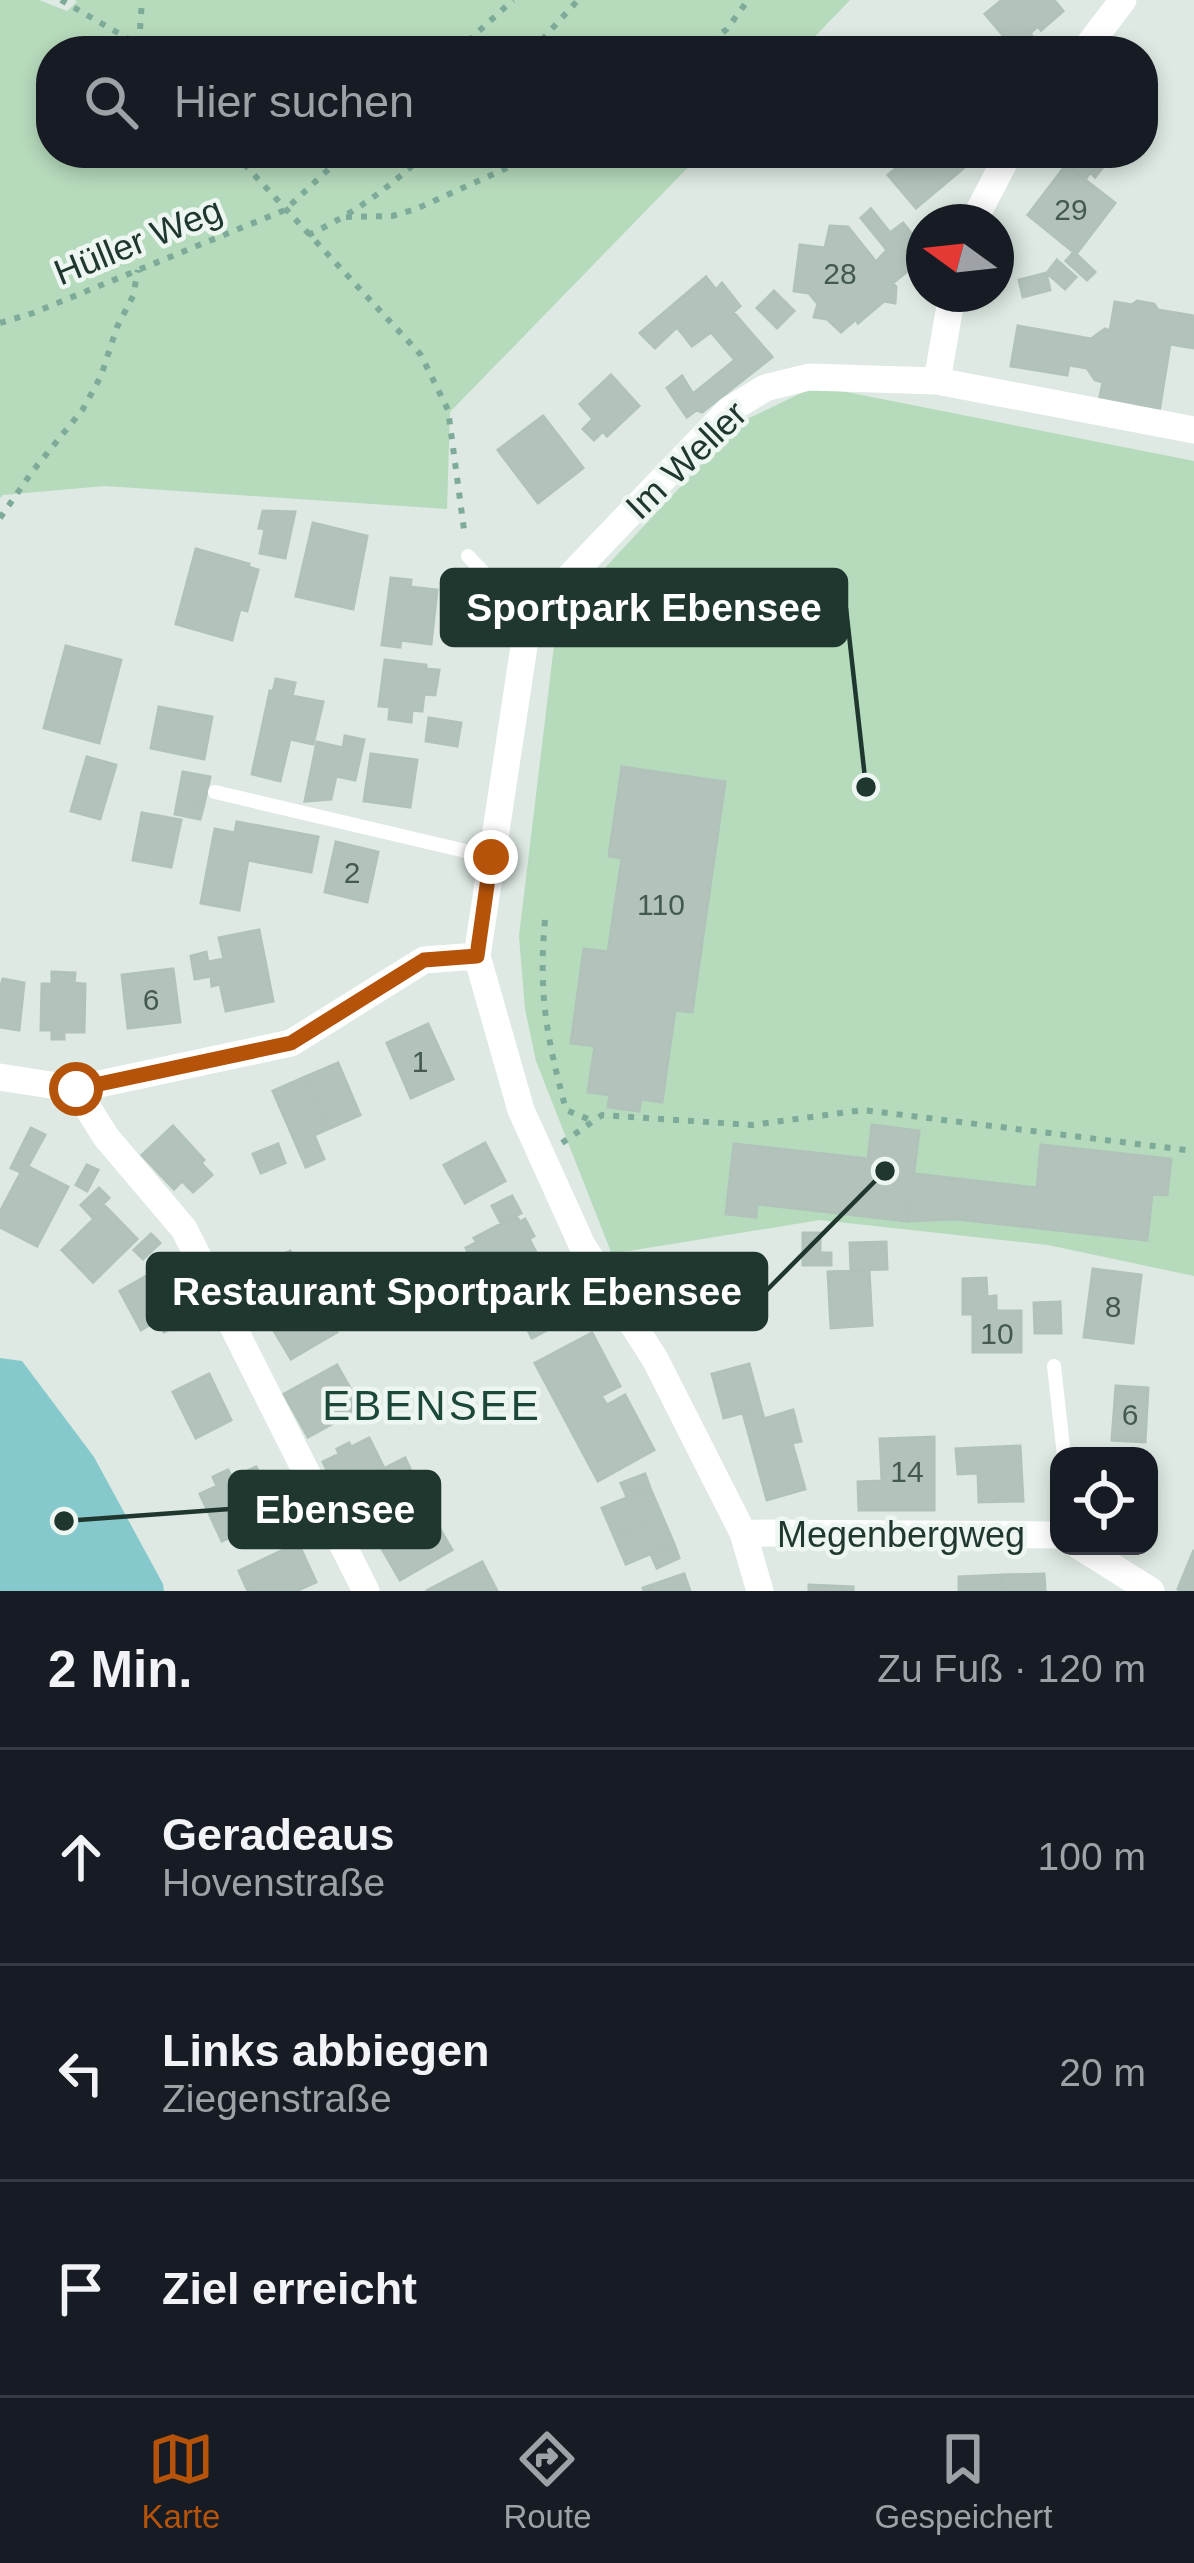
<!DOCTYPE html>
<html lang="de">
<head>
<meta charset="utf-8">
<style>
  :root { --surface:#171b24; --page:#242831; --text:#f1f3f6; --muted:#9ea1a6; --line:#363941; --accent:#b45309 }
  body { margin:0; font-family:Helvetica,sans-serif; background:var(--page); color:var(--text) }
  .controls { position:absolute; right:36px; bottom:36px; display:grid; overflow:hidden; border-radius:24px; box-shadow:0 6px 18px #0003 }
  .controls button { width:108px; height:108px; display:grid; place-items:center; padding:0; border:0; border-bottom:3px solid var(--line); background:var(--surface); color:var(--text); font:60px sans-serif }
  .compass { position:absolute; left:906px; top:204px; width:108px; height:108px; border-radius:50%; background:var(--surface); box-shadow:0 6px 18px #0003; rotate:285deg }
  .stop { position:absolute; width:36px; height:36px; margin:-27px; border:9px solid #b45309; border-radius:50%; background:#fff }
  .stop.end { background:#b45309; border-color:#fff; box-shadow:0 3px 12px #0008 }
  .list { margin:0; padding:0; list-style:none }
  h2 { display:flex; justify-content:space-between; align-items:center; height:156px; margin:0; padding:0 48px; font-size:51px }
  h2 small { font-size:39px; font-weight:400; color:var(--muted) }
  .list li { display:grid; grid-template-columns:78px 1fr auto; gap:36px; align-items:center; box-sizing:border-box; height:216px; padding:0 48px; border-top:3px solid var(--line) }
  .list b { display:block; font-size:45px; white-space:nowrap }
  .list p { margin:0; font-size:39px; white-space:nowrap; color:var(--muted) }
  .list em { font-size:39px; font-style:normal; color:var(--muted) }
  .icon { flex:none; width:66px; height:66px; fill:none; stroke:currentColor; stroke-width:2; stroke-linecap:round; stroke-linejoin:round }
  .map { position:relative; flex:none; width:1194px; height:1591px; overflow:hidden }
  .search { position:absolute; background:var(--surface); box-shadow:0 6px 18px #0003; left:36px; right:36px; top:36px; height:132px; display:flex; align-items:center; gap:30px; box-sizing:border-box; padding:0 42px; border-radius:48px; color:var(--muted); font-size:45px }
  .sheet { height:804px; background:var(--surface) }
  nav { display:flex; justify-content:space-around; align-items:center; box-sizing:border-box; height:168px; border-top:3px solid var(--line); background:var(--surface); font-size:33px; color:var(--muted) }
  nav a { display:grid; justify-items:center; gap:6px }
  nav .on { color:var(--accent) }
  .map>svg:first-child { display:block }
</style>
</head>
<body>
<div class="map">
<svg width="1194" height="1591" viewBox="0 0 1194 1591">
  <rect width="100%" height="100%" fill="#dde9e2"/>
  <path fill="#b6dabc" d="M0 0H39L67 11 77 2 75 0H850L801 51H51V153H702L450 412 447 509 105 486 3 495 0 498Z
    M816 386 1194 461V1276L1048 1245 820 1220 629 1251 611 1252 536 1061 525 1009 519 936 555 637 575 600 741 422Z"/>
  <path fill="#86c9cd" d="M0 1358 22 1361 94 1457 163 1584 164 1591H0Z"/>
  <path fill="#b3c3bb" stroke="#b0c2b9" stroke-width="3" d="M1002 0H1054L1063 11 1041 30 1038 26 1030 33 1035 40 1022 51 1017 44 1013 47 985 14Z
    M964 39 973 51H949Z
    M909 153H956L967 165 916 208 888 175 909 158Z
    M1075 153H1101L1109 159 1095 177 1090 172 1085 180 1066 165Z
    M1066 165 1115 203 1076 254 1028 215Z
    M871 209 890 233 903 223 920 244 909 254 916 264 893 283 876 262 887 250 861 218Z
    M830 226 848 227 896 287 895 303 884 301 858 323 856 319 841 332 827 319 814 317 818 304 809 293 794 291 800 245 825 248Z
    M1074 252 1095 272 1087 280 1066 261Z
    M1057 260 1076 277 1065 289 1047 273Z
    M1046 273 1050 290 1023 297 1019 280Z
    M706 277 716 290 722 283 740 306 733 312 772 357 702 412 696 410 687 417 667 388 682 376 693 394 735 360 711 332 692 346 677 327 655 348 640 333Z
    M774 291 794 311 777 328 757 308Z
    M1137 301 1154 304 1158 310 1194 316V348L1170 344 1159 412 1099 401 1103 382 1095 380 1087 368 1069 365 1067 375 1011 366 1018 326 1091 339 1105 329 1110 331 1115 302 1132 305Z
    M611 375 639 406 607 436 603 431 594 440 583 429 593 419 580 404Z
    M543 416 583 468 538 503 498 450Z
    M263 511 295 512 285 558 260 553 265 529 259 528Z
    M313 523 367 536 353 609 296 596Z
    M196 549 249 564 248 567 258 570 247 611 240 609 232 640 176 624Z
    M391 578 411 580 410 587 437 590 431 644 401 640 400 647 382 645Z
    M66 646 121 660 99 743 44 728Z
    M385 660 426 665V669L439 670 435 695 424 694 422 711 412 710 411 722 389 719 390 707 379 706Z
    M276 679 295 683 292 696 323 702 313 744 290 739 280 781 252 774 270 691 273 692Z
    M159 707 212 717 204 759 151 748Z
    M429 718 461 723 457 746 426 741Z
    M345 736 364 740 355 780 336 776 331 799 305 801 317 742 343 748Z
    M371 754 417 760 410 807 364 801Z
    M87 757 116 765 100 819 71 811Z
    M622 767 725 782 692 1012 675 1010 662 1102 641 1099 639 1111 608 1107 610 1095 588 1092 595 1046 571 1043 584 949 608 952 622 858 609 856Z
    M183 772 210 777 204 804 178 798Z
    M178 798 204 804 200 819 175 814Z
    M142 813 181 820 171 867 133 860Z
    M237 822 318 837 311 872 248 860 239 910 201 903 215 829 235 833Z
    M336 842 378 852 367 902 325 892Z
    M259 930 273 1001 226 1011 220 984 212 986 211 976 195 979 191 956 206 952 208 962 224 959 219 938Z
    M173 969 180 1022 128 1028 122 975Z
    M52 972 75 973 74 983 85 984 84 1032H64V1039H52V1030H41L42 984H52Z
    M3 979 24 983 19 1030 0 1027V989Z
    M428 1024 453 1079 411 1098 387 1043Z
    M338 1063 360 1115 328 1129 305 1077Z
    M305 1077 328 1129 314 1135 324 1159 306 1167 273 1091Z
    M872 1125 919 1131 908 1221 757 1204 756 1217 726 1214 734 1144 868 1159Z
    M173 1126 204 1160 201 1163 212 1175 193 1192 182 1181 174 1189 142 1155Z
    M31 1128 45 1135 28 1166 25 1165 21 1172 11 1168Z
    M485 1143 505 1181 465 1203 444 1165Z
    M278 1144 285 1163 261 1173 253 1154Z
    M1041 1145 1171 1159 1167 1195 1152 1194 1147 1240 956 1219 908 1221 914 1174 1037 1188Z
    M25 1165 68 1187 37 1246 0 1227V1212Z
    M87 1165 98 1170 87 1191 76 1185Z
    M99 1188 109 1198 103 1204 137 1239 93 1282 62 1250 94 1219 81 1205Z
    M512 1196 521 1213 501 1223 492 1206Z
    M516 1216 520 1222 525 1219 534 1236 529 1239 537 1254 494 1276 484 1257 473 1263 466 1248 477 1242 474 1238Z
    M803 1233H820V1253H831V1265H803Z
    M151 1234 160 1243 143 1259 134 1250Z
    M886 1242 887 1269 851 1270 850 1243Z
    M290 1251 314 1291 267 1319 243 1278Z
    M537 1254 558 1297 549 1302 558 1324 532 1338 512 1299 507 1300 500 1323 484 1317 474 1298 492 1289 494 1276Z
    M1093 1269 1141 1275 1133 1343 1084 1337Z
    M157 1270 184 1321 164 1332 158 1320 141 1330 120 1291Z
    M869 1270 872 1325 831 1328 828 1272Z
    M986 1278 987 1297 996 1296V1311H1021V1352H973V1314H963V1279Z
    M314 1291 337 1332 291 1359 267 1319Z
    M1060 1302 1061 1333H1035L1034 1303Z
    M592 1333 620 1386 601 1396 607 1405 625 1395 654 1450 598 1481 535 1363Z
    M749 1364 761 1408 724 1418 712 1374Z
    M337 1365 361 1408 308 1437 284 1394Z
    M209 1374 231 1420 196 1438 173 1392Z
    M1116 1386 1148 1388 1145 1442 1112 1440Z
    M761 1408 764 1419 793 1410 801 1441 792 1443 805 1489 767 1500 743 1413Z
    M934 1437V1510H859L858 1482 882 1481 880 1439Z
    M369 1438 384 1468 338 1492 323 1462 339 1454 337 1449 349 1443 351 1447Z
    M1020 1446 1023 1501 979 1502 978 1473 958 1474 956 1449Z
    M405 1458 412 1473 403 1478 406 1485 395 1491 400 1499 353 1522 338 1492Z
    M256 1467 279 1514 222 1541 200 1494 217 1486 213 1477 228 1470 232 1478Z
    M645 1474 650 1488 627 1497 621 1483Z
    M650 1488 662 1516 614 1536 602 1508Z
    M429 1510 452 1550 400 1580 377 1540Z
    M662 1516 674 1544 626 1564 614 1536Z
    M298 1543 316 1582 296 1591H248L239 1571Z
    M674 1544 679 1558 657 1568 651 1554Z
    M1194 1550V1591H1183L1178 1589Z
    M482 1562 497 1591H426Z
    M684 1574 690 1591H644L643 1588Z
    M1044 1574 1045 1591H1002V1575Z
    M1002 1575V1591H959V1577Z
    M809 1585 853 1587V1591H809Z"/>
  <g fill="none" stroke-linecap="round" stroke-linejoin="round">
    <path stroke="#7eab99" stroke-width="6" stroke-dasharray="6 9" stroke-linecap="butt" d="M61 0 139 45 144 51
      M139 44 142 0
      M457 51 513 0
      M532 51 578 0
      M699 51 727 29 748 0
      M234 153 421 355 448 410 465 537
      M346 217 392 216 416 209 540 153
      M308 235C354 214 390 187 426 153
      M0 323 33 313 285 210 346 153
      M0 518 32 472 83 409 101 376 117 327 133 296 138 270
      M545 920C538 995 547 1038 566 1110L593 1121
      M562 1143 602 1115 752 1125 863 1110 1194 1151"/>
    <path stroke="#fff" stroke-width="14" d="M468 556 528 620
      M215 792 491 857
      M1054 1366 1064 1456"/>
    <path stroke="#fff" stroke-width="27" d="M1084 51 1123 0
      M973 222 1009 153
      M937 381 1194 430
      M0 1077 76 1089 291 1043 424 960 477 956
      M76 1089 106 1137 184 1229 366 1591
      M743 1533 1059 1535
      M1079 1546 1151 1591
      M760 1591 743 1533 655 1359 582 1245 521 1110 477 956 528 620 729 410 765 388 809 377 937 381 952 294"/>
  </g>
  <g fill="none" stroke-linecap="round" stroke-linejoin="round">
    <path stroke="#b45309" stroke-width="15" d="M76 1089 291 1043 424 960 477 956 491 857"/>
  </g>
  <g text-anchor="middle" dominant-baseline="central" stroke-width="9" stroke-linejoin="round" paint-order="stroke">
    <g font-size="30" fill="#445a51">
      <text x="1071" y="209">29</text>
      <text x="840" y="273">28</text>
      <text x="352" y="872">2</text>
      <text x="661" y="904">110</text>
      <text x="151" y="999">6</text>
      <text x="420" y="1061">1</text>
      <text x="1113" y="1306">8</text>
      <text x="997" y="1333">10</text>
      <text x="1130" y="1414">6</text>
      <text x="907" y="1471">14</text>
    </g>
    <g font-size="36" fill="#1f372e" stroke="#edf6f1">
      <text transform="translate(138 241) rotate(-22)">Hüller Weg</text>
      <text transform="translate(686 460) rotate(-44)">Im Weller</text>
      <text x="901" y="1534">Megenbergweg</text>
    </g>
    <g font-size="42" letter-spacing="3" fill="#1c4839" stroke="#edf6f1">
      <text x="432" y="1405">EBENSEE</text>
    </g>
  </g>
  <path fill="none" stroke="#1f372e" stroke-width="4.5" d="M866 787L846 608M885 1171L766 1291M64 1521L230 1509"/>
  <g fill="#1f372e" stroke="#edf6f1" stroke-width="4.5">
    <circle cx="866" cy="787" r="12"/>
    <circle cx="885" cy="1171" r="12"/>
    <circle cx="64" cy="1521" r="12"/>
  </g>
  <g fill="#1f372e" stroke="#1f372e" stroke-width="4.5">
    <rect x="442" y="570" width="404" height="75" rx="12"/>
    <rect x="148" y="1254" width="618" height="75" rx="12"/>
    <rect x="230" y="1472" width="209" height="75" rx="12"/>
  </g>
  <g font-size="39" text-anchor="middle" font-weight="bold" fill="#fff">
    <text x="644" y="621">Sportpark Ebensee</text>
    <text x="457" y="1305">Restaurant Sportpark Ebensee</text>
    <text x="335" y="1523">Ebensee</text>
  </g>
</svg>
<div class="controls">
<button><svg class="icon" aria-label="locate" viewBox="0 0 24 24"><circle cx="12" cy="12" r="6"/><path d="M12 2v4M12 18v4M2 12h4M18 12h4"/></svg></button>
</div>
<svg class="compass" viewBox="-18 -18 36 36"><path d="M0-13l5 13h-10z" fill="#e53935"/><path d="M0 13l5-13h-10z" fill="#9ea1a6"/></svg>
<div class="stop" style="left:76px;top:1089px"></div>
<div class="stop end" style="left:491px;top:857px"></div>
<div class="search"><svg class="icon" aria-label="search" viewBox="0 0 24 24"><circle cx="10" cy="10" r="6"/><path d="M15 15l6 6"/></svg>Hier suchen</div>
</div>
<section class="sheet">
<h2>2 Min.<small>Zu Fuß · 120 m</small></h2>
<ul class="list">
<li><svg class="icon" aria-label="ahead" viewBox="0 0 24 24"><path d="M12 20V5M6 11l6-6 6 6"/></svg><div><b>Geradeaus</b><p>Hovenstraße</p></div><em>100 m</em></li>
<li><svg class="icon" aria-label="left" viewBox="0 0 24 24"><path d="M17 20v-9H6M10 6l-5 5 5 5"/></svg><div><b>Links abbiegen</b><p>Ziegenstraße</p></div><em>20 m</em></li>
<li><svg class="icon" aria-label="arrive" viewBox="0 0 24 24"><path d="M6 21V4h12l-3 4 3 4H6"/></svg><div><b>Ziel erreicht</b></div></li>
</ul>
</section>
<nav>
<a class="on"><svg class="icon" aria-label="map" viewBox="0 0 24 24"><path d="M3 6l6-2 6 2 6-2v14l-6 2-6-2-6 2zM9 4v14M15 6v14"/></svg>Karte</a>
<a><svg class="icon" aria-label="directions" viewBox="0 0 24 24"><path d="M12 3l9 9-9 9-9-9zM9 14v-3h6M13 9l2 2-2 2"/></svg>Route</a>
<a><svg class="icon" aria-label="saved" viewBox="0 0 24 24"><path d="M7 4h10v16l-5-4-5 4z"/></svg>Gespeichert</a>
</nav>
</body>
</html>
